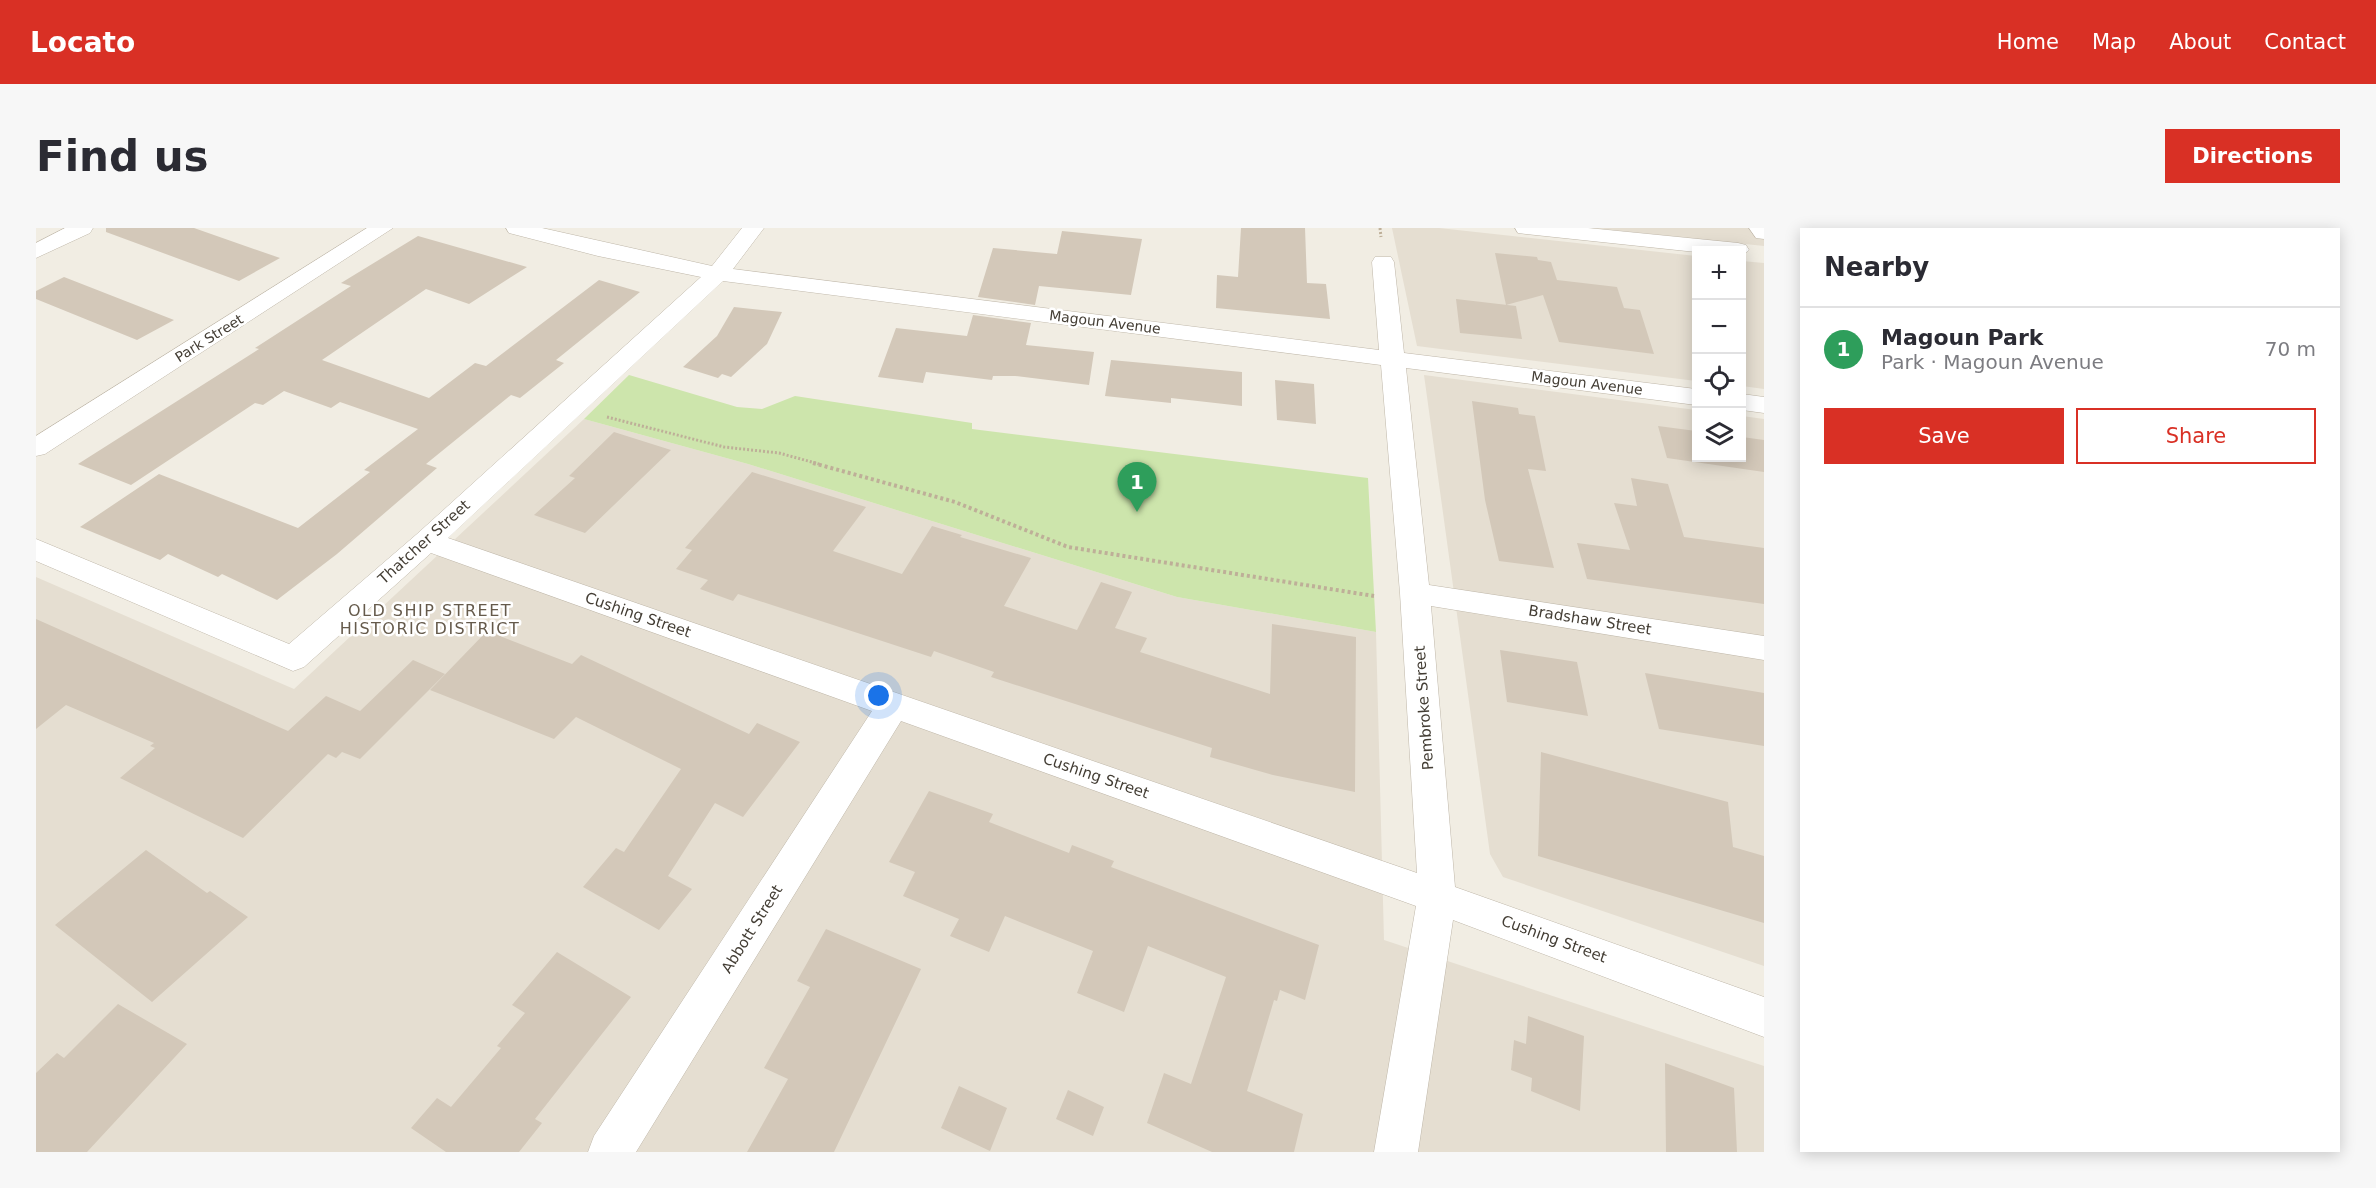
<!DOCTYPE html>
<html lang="en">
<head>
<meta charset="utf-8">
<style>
  :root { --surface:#fff; --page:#f7f7f7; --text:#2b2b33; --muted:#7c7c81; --line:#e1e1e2; --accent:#d93025 }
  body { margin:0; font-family:"DejaVu Sans",sans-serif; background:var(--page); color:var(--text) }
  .controls { position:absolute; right:18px; top:18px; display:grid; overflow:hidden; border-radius:0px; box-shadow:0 3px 15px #0003 }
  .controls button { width:54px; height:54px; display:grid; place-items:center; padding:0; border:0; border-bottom:2px solid var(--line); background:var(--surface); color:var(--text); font:30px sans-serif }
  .you { position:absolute; left:843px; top:468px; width:21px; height:21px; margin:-15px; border:4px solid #fff; border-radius:50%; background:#1a73e8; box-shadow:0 0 0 9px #1a73e833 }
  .badge { display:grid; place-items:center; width:39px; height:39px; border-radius:50%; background:var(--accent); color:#fff; font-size:20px; font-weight:700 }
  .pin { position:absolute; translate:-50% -50px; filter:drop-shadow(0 2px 3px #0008) }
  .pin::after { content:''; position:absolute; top:32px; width:21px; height:18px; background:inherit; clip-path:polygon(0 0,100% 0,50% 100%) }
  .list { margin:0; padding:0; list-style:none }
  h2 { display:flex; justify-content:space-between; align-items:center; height:78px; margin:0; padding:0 24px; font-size:26px }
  h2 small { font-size:20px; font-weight:400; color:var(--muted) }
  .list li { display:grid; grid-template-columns:39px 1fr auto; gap:18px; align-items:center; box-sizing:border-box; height:84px; padding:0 24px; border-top:2px solid var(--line) }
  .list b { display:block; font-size:22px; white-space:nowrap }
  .list p { margin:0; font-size:20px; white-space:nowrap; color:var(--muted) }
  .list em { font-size:20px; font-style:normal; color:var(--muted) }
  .actions { display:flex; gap:12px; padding:18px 24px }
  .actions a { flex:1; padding:14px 0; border:2px solid var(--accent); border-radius:0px; text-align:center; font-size:21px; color:var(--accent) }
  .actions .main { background:var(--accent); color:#fff }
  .icon { flex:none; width:33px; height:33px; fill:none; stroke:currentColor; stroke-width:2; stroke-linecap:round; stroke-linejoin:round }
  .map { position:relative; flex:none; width:1728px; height:924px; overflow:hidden; border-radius:0px }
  header { display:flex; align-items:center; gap:36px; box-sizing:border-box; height:84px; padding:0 30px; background:var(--accent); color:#fff }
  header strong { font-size:28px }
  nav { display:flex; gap:33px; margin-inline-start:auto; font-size:21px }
  .intro { display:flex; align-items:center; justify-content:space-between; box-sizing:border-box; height:144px; padding:0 36px }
  h1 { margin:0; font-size:42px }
  .button { padding:15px 27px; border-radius:0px; background:var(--accent); color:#fff; font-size:21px; font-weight:700 }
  main { display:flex; gap:36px; padding:0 36px }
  aside { flex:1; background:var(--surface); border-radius:0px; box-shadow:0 3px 15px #0003 }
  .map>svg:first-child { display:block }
</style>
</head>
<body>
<header>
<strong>Locato</strong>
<nav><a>Home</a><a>Map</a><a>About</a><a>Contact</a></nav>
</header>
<div class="intro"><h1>Find us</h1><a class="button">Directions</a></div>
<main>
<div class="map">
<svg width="1728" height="924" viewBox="0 0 1728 924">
  <rect width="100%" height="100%" fill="#f1ede3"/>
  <path fill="#e5ded1" d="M1356 0H1403L1660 28V153L1381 118Z
    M1559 0H1728V18Z
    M1706 33 1728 35V161L1706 158Z
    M1388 147 1660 182V230H1706V188L1728 191V738L1467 649 1454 626Z
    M548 191 712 236 1141 369 1340 404 1348 712 1728 838V924H0V349L258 461Z"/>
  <path fill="#cde5ac" d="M593 147 701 179 726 181 759 168 936 195V201L1332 250 1340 404 1141 369 712 236 548 191Z"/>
  <path fill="#d3c8b9" d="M70 0H158L244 30 203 53 70 4Z
    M1205 0H1269L1271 55 1290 56 1294 91 1180 80 1181 47 1202 49Z
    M1026 3 1106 11 1095 67 1003 58 999 77 942 69 957 20 1021 26Z
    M382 8 491 39 433 76 390 61 286 132 393 170 439 135 450 138 563 52 604 64 520 132 528 135 484 170 475 167 390 236 401 240 301 326 241 372 186 346 182 349 132 326 124 332 44 299 123 246 262 300 334 244 328 242 382 201 304 174 295 180 248 163 227 177 219 175 95 257 42 236 223 121 219 120 315 58 305 55Z
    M1459 25 1501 29 1502 32 1515 34 1521 52 1581 59 1588 80 1604 82 1618 126 1523 114 1507 67 1470 77Z
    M28 49 138 92 101 112 0 71V63Z
    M1420 71 1480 78 1486 111 1424 105Z
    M698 79 746 84 731 116 695 149 686 146 682 150 647 139 681 108Z
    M937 87 995 95 990 117 1058 124 1053 157 979 148H957L956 152 890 144 887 155 842 149 860 100 931 108Z
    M1075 132 1206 144V178L1135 170V175L1069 168Z
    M1239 152 1278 156 1280 196 1241 192Z
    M1436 173 1482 180 1483 186 1499 188 1510 243 1492 241 1518 340 1463 333 1449 272Z
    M1622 198 1660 203V230H1706V209L1728 212V244L1631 230Z
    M578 204 635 222 549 305 498 287 539 250 533 248Z
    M716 244 830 279 797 323 866 346 896 298 926 307 924 309 995 330 968 378 1041 402 1065 354 1096 364 1079 400 1111 410 1104 424 1234 466 1236 396 1320 409 1319 564 1237 547 1174 529 1176 520 955 449 958 444 898 423 895 429 702 366 697 373 664 361 672 352 640 341 656 322 649 320Z
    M1595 250 1632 256 1648 309 1728 320V376L1551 351 1541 315 1594 322 1578 275 1601 278Z
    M0 391 252 503 290 468 324 483 377 432 409 446 324 531 306 524 300 530 292 526 207 610 84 550 119 520 114 518 118 515 30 477 0 501Z
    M451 403 536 436 545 427 713 506 721 495 764 514 707 589 679 575 632 648 656 661 623 702 547 659 580 620 588 624 645 541 540 489 518 511 394 462Z
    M1464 422 1541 434 1552 488 1471 474Z
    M1609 445 1728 465V518L1623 501Z
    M1505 524 1692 574 1697 619 1728 628V695L1502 628Z
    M893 563 957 586 953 594 1033 625 1036 617 1078 633 1075 639 1283 717 1269 772 1244 762 1241 773 1238 772 1211 863 1267 886 1258 924H1176L1111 895 1128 845 1155 856 1190 749 1112 718 1088 784 1041 765 1057 723 969 688 953 724 914 708 923 691 867 668 879 644 853 634Z
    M110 622 171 665 174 663 212 689 116 774 19 697Z
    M790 701 885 741 798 924H711L752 851 728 840 774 759 761 753Z
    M521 724 595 769 499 891 506 895 483 924H410L375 900 401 870 415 879 465 820 461 818 489 785 476 777Z
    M82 776 151 816 51 924H0V845L21 825 28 830Z
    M1492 788 1548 808 1544 883 1495 863 1496 850 1475 842 1478 812 1490 816Z
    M1629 835 1698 860 1701 924H1630Z
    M923 858 971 880 954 923 905 900Z
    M1032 862 1068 879 1057 908 1020 891Z"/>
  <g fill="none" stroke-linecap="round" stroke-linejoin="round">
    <defs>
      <path id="minor" d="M29 0H57L54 5 0 30V15Z
        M470 0H506L676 38 706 0H728L697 41 1343 122 1336 34 1339 29H1355L1358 34 1368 125 1660 161V177L1370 140 1393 357 1728 408V432L1395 378 1419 659 1728 769V809L1417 692 1382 924H1338L1380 678 865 493 600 924H552L558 908 836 483 395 325 268 439 257 443 0 333V311L253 416 381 306 665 49 562 28 473 5ZM687 53 1345 137 1364 365 1381 645 412 310Z
        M1713 0H1728V11L1720 10Z
        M1706 166 1728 169V185L1706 182Z"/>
      <path id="tertiary" d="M331 0H357L9 226 0 228V208Z
        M1479 0H1552L1702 15 1710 17 1713 22 1706 28V22L1660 24 1490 6 1482 5Z"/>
    </defs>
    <use href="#minor" stroke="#bfb7a9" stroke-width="1"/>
    <use href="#tertiary" stroke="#bfb7a9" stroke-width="1"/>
    <path stroke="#beaf98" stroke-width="3" stroke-dasharray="2 2" stroke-linecap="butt" d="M1344 0 1345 9
      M571 189 688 219 743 225 783 236"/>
    <path stroke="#beaf98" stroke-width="4" stroke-dasharray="3 3" stroke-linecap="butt" d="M777 235 919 274 1032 319 1338 368"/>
    <use href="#minor" fill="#fff" fill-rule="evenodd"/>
    <use href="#tertiary" fill="#fff" fill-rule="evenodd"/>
  </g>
  <g text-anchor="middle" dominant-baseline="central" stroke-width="5" stroke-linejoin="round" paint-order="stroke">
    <g font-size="14" fill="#433d34" stroke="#fff">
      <text transform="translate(1069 94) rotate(7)">Magoun Avenue</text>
      <text transform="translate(173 110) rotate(-32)">Park Street</text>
      <text transform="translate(1551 155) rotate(7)">Magoun Avenue</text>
    </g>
    <g font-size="15" fill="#433d34" stroke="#fff">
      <text transform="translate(388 314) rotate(-42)">Thatcher Street</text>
      <text transform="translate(602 387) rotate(19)">Cushing Street</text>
      <text transform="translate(1554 392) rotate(9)">Bradshaw Street</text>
      <text transform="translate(1388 480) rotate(-94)">Pembroke Street</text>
      <text transform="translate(1060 548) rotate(19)">Cushing Street</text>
      <text transform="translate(716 701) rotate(-58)">Abbott Street</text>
      <text transform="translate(1518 711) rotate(20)">Cushing Street</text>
    </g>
    <g font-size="16" letter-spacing="1.5" fill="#655a4b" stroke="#fff">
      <text x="394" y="382">OLD SHIP STREET<tspan x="394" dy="18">HISTORIC DISTRICT</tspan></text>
    </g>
  </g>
</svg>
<div class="controls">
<button>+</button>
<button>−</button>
<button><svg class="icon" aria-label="locate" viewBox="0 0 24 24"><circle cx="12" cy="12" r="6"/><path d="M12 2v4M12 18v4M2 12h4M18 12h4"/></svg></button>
<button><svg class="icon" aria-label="layers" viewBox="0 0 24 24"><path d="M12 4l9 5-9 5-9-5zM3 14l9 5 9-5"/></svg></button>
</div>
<div class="you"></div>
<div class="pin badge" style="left:1101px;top:284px;background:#2e9e5b">1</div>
</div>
<aside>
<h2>Nearby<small></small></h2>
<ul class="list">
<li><span class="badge" style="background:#2e9e5b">1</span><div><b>Magoun Park</b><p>Park · Magoun Avenue</p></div><em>70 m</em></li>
</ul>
<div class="actions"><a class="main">Save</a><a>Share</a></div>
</aside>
</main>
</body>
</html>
